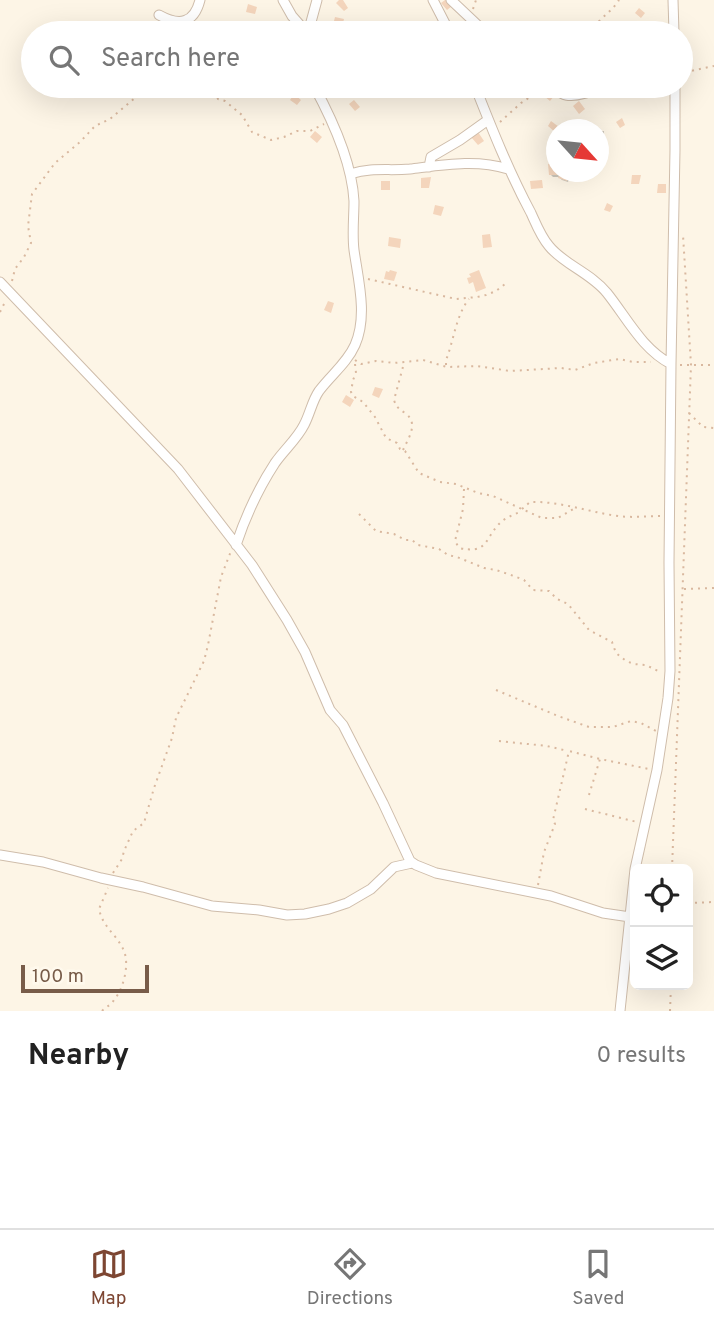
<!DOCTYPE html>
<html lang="en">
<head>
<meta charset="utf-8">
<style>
  :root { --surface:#fff; --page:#f6f6f6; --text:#222; --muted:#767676; --line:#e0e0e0; --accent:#7d4632 }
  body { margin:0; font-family:Overpass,sans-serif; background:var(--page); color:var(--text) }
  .controls { position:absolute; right:21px; bottom:21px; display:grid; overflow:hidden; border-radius:10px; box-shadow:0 7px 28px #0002 }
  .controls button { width:63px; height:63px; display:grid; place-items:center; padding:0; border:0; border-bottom:2px solid var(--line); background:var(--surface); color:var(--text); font:35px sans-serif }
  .compass { position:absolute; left:546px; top:119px; width:63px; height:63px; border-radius:50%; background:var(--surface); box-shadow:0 7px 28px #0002; rotate:117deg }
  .scale { position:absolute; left:21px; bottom:18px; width:128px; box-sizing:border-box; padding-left:7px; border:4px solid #785c49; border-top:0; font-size:19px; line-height:24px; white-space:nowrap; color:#785c49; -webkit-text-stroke:5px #fff9ed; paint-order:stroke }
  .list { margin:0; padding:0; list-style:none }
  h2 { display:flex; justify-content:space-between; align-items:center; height:91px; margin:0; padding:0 28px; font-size:30px }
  h2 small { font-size:23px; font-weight:400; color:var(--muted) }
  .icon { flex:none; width:38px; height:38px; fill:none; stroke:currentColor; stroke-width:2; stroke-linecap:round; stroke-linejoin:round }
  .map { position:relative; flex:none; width:714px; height:1011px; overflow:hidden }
  .search { position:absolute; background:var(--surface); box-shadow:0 7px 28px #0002; left:21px; right:21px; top:21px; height:77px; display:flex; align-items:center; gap:18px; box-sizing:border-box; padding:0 24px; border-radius:38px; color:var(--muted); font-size:26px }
  .sheet { height:217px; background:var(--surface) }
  nav { display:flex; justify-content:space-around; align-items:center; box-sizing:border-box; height:98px; border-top:2px solid var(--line); background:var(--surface); font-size:19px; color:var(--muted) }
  nav a { display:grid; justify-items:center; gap:4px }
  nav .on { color:var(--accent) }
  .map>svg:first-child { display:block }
</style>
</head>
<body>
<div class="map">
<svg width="714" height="1011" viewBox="0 0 714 1011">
  <rect width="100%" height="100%" fill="#fdf5e6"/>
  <path fill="#0003" d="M598 131H604V136H599Z
    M550 165H556V172H559V177L562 172H569L571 173 568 182 562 180 559 177H553L551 175Z"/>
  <path fill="#f4d5bc" d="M339 0H343L348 8 344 11 336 3Z
    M445 0H448L452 6 447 10 441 3Z
    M248 4 257 7 255 14 246 12Z
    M639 8 645 13 641 18 635 13Z
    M335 17 344 19 341 31 332 29Z
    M525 86 529 87 532 90 527 96 521 90Z
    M548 90 554 96 550 101 543 95Z
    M294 94 301 100 297 105 290 100Z
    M354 100 360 107 355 111 349 104Z
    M579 101 585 109 579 114 573 106Z
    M622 118 625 125 620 128 616 122Z
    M551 121 559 127 555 132 548 126Z
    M315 131 322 137 317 143 310 137Z
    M478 132 484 141 478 145 471 137Z
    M556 150V159L549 160 548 151Z
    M548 164H556L558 175H549Z
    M560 172H569L567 181 558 178Z
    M632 175H641L639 184H631Z
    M431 177 429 188H421V178Z
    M542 180 543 188 531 189 530 181Z
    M381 181H390V190H381Z
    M658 184H666V193H657Z
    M607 203 613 206 610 212 604 210Z
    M435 205 444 207 441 216 433 214Z
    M490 234 492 247 483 248 482 235Z
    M389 237 401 239 400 248 388 246Z
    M390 270 397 272 394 281 384 279 386 271 389 272Z
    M479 270 486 288 476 292 473 282 469 284 467 278 471 277 469 274Z
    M328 301 334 303 331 313 324 310Z
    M375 387 383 389 379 398 372 395Z
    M346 395 354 400 350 407 342 402Z"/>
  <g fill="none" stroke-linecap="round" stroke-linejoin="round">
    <defs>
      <path id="minor" d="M283 0 292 16 307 33
        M433 0 450 33
        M451 0 486 33
        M673 0 674 33
        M159 15C179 26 194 24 200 0
        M308 33 317 0
        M475 86C492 129 509 172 531 213 536 224 541 237 549 246 563 264 591 273 607 293 627 318 642 349 671 364
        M550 86C555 89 560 94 566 95 576 97 593 92 601 86
        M429 167 431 157 460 140 488 120
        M350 174C374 167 387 171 410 169 443 165 476 159 508 169
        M0 282 178 469 252 565 287 620 305 652 330 710 343 725 383 803 410 861 416 865 436 873 551 896 603 913 630 917
        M236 545C246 515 258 489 275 463 284 450 297 439 304 425 310 414 312 401 319 391 331 375 347 363 355 345 368 316 358 279 354 250 352 234 354 217 354 201 352 163 332 119 314 86
        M0 855 43 862 101 878 143 887 212 906 259 910 287 915 305 914 329 909 347 903 371 889 394 867 412 863
        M635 869 657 770 668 698 670 671 669 563 671 364 675 150V86
        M620 1011 635 869"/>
    </defs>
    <use href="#minor" stroke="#cfbdab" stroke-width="11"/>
    <path stroke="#d9b89f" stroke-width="2" stroke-dasharray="2 5" stroke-linecap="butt" d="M473 9 476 0
      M591 33C595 21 611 13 619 0
      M681 78 686 72 714 66
      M210 86 218 99 225 101 242 115 252 132 271 140 284 137 297 131H310L324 124
      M500 122 521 103 542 89
      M368 279 456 299 477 297 486 295 496 291 505 284
      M12 281 15 269 24 257 31 243 28 226 32 194 55 163 80 142 95 126 110 119 149 86
      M0 312 5 302
      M355 360 361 364 376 361 394 363 423 360 447 367 477 366 510 371 561 368 575 370 594 363 619 359 633 362H651
      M355 364 356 373 353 380 351 392 353 396 363 402 375 417 386 438 397 443 400 449 405 451 419 473 440 482 456 484 478 493 493 496 542 518H558L575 508
      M446 365V360C454 340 456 315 469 299
      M680 365H714
      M689 413 703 427 714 428
      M403 450C409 437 419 423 405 413 399 409 396 407 394 400L404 363
      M464 489 463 509 455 541 459 548C487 554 484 541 498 525 504 518 513 515 522 511
      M522 509 530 502C560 501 588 512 618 516 632 518 647 516 662 516
      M359 514 376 531 394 534 405 540H412L418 545 439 549 448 555 457 557 484 568 496 570 514 576 524 580 533 590 549 591 557 599 568 604 589 630 612 642 616 653 626 661 634 664 646 665 660 672
      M684 589 714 588
      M496 690 558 716 589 727H613L631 721 641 723 656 731
      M499 741 547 746 568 751
      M589 795 600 759 649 769
      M585 809 637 822
      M672 869 691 365 683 235
      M113 873 122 859 124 851 133 831 144 823 154 788 172 738 176 718 204 661 208 645 221 577 231 551
      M538 885 544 852 555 824 553 820 569 751 600 759
      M688 903 714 902
      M102 1011C106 1007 111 1005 114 1000 124 988 131 961 122 947 114 932 103 927 99 909L108 888
      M670 1011 671 985"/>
    <use href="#minor" stroke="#fff" stroke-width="9"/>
  </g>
</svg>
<div class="controls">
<button><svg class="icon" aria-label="locate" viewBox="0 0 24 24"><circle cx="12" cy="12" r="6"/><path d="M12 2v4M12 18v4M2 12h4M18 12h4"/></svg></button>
<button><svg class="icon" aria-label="layers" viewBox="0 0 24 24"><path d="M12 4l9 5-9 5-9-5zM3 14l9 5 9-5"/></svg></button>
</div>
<svg class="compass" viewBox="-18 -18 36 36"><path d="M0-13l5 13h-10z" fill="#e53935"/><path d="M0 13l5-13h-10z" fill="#767676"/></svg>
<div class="scale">100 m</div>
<div class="search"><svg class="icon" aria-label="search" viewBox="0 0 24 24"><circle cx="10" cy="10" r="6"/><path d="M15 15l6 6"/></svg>Search here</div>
</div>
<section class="sheet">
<h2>Nearby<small>0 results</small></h2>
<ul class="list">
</ul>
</section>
<nav>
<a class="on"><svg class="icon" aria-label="map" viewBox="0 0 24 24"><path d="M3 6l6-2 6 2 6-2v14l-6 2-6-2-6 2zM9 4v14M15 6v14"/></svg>Map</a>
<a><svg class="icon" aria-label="directions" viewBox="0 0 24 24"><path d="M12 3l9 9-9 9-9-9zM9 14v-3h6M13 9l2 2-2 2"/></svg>Directions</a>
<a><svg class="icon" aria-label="saved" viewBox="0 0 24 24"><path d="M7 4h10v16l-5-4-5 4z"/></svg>Saved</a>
</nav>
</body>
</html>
